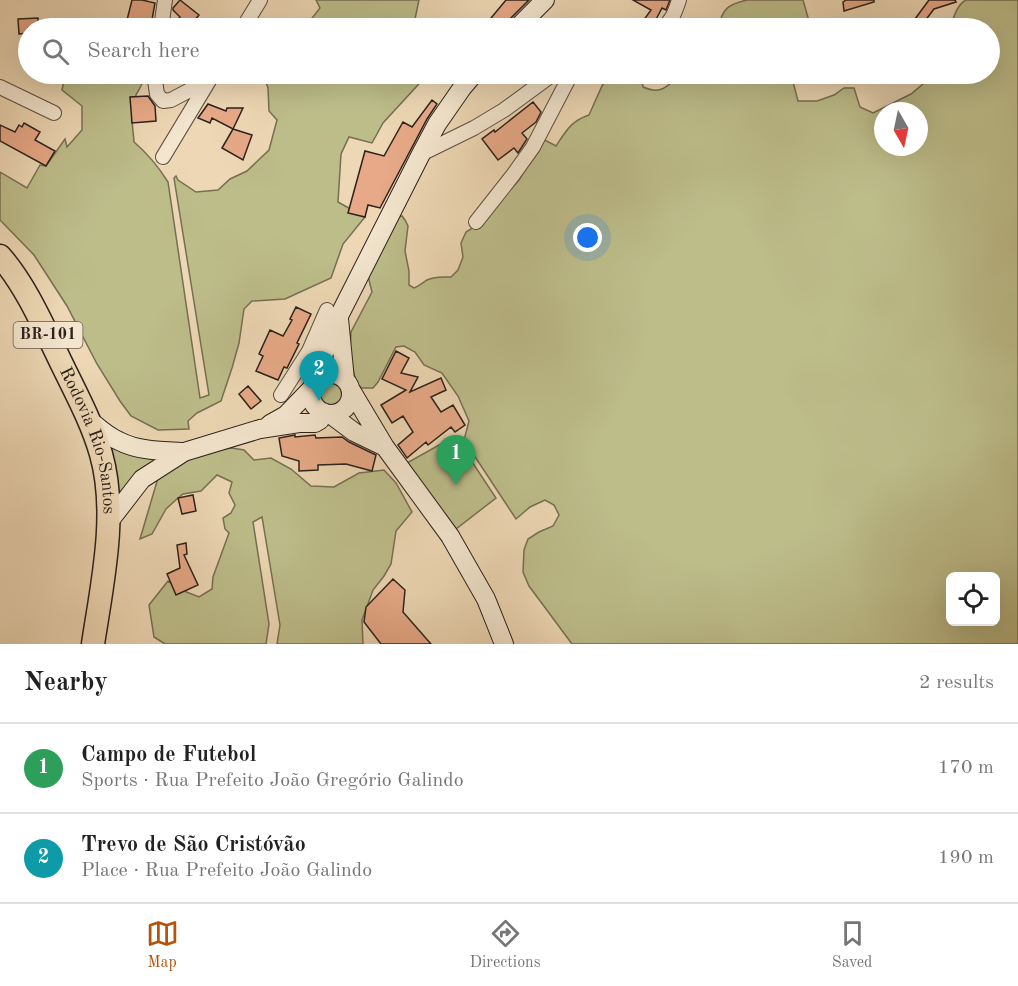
<!DOCTYPE html>
<html lang="en">
<head>
<meta charset="utf-8">
<style>
  :root { --surface:#fff; --page:#f2f2f2; --text:#222; --muted:#767676; --line:#e0e0e0; --accent:#b45309 }
  body { margin:0; font-family:"Old Standard TT",serif; background:var(--page); color:var(--text) }
  .controls { position:absolute; right:18px; bottom:18px; display:grid; overflow:hidden; border-radius:9px; box-shadow:0 6px 24px #0002 }
  .controls button { width:54px; height:54px; display:grid; place-items:center; padding:0; border:0; border-bottom:2px solid var(--line); background:var(--surface); color:var(--text); font:30px sans-serif }
  .compass { position:absolute; left:874px; top:102px; width:54px; height:54px; border-radius:50%; background:var(--surface); box-shadow:0 6px 24px #0002; rotate:171deg }
  .you { position:absolute; left:588px; top:238px; width:21px; height:21px; margin:-15px; border:4px solid #fff; border-radius:50%; background:#1a73e8; box-shadow:0 0 0 9px #1a73e833 }
  .badge { display:grid; place-items:center; width:39px; height:39px; border-radius:50%; background:var(--accent); color:#fff; font-size:20px; font-weight:700 }
  .pin { position:absolute; translate:-50% -50px; filter:drop-shadow(0 2px 3px #0008) }
  .pin::after { content:''; position:absolute; top:32px; width:21px; height:18px; background:inherit; clip-path:polygon(0 0,100% 0,50% 100%) }
  .list { margin:0; padding:0; list-style:none }
  h2 { display:flex; justify-content:space-between; align-items:center; height:78px; margin:0; padding:0 24px; font-size:26px }
  h2 small { font-size:20px; font-weight:400; color:var(--muted) }
  .list li { display:grid; grid-template-columns:39px 1fr auto; gap:18px; align-items:center; box-sizing:border-box; height:90px; padding:0 24px; border-top:2px solid var(--line) }
  .list b { display:block; font-size:22px; white-space:nowrap }
  .list p { margin:0; font-size:20px; white-space:nowrap; color:var(--muted) }
  .list em { font-size:20px; font-style:normal; color:var(--muted) }
  .icon { flex:none; width:33px; height:33px; fill:none; stroke:currentColor; stroke-width:2; stroke-linecap:round; stroke-linejoin:round }
  .map { position:relative; flex:none; width:1018px; height:644px; overflow:hidden }
  .search { position:absolute; background:var(--surface); box-shadow:0 6px 24px #0002; left:18px; right:18px; top:18px; height:66px; display:flex; align-items:center; gap:15px; box-sizing:border-box; padding:0 21px; border-radius:33px; color:var(--muted); font-size:22px }
  .sheet { height:258px; background:var(--surface) }
  nav { display:flex; justify-content:space-around; align-items:center; box-sizing:border-box; height:84px; border-top:2px solid var(--line); background:var(--surface); font-size:16px; color:var(--muted) }
  nav a { display:grid; justify-items:center; gap:3px }
  nav .on { color:var(--accent) }
  .map>svg:first-child { display:block }
</style>
</head>
<body>
<div class="map">
<svg width="1018" height="644" viewBox="0 0 1018 644">
  <rect width="100%" height="100%" fill="#edd7b4"/>
  <filter id="stains"><feTurbulence type="fractalNoise" baseFrequency=".00333" numOctaves="4"/><feColorMatrix values="0 0 0 0 .2 0 0 0 0 .09 0 0 0 0 .02 0 0 0 .5 -.17"/></filter>
  <radialGradient id="worn" r=".72"><stop offset=".6" stop-color="#630" stop-opacity="0"/><stop offset="1" stop-color="#630" stop-opacity=".3"/></radialGradient>
  <path fill="#bdbd8a" stroke="#756f53" stroke-width="1.5" fill-rule="evenodd" d="M316 0H419L415 19 420 28H302L306 26 320 8Z
    M747 0H803L811 28H719C721 9 729 4 747 0Z
    M966 0H1018V644H572L529 586 523 572 524 550 528 539 539 532 553 526 559 515 554 505 545 500 530 507 516 519 464 440 469 421 458 396 442 373 424 365 415 352 404 346 396 347 378 382 373 388H362L356 383 350 354 351 332 372 292 367 272 396 218 402 216 405 220 408 226 405 251 409 271V285L414 288C419 286 422 283 427 280 435 276 443 277 451 277L458 270 463 257 461 243 466 232 479 224 519 180 543 139 556 146C566 131 571 121 589 115L602 86 611 74H641L643 87C659 94 664 89 676 79L675 74H791L798 101H817L834 95 844 88H854L860 107 873 113 911 94 935 74H990V28H950C953 19 957 4 966 0ZM883 111H919V147H883ZM950 576H996V622H950Z
    M73 74H145C144 82 140 88 136 95 129 110 133 127 134 142 148 154 158 166 168 182L200 398 209 395 174 178 176 176 178 180 196 192 218 190 230 179 247 171 269 150 277 120 269 111 268 88 263 74H428L383 123 372 143 349 137 341 154 338 202 365 217 343 244 331 278 285 299 252 301 244 309 239 343 232 368 221 401 197 413 188 421 189 429 158 430 131 416 120 401 97 364 67 306 34 255 0 220V172L27 188 40 165 46 166 65 139 67 147 82 130V106L62 90 64 80Z
    M318 394a13 13 0 1 1 26 0a13 13 0 1 1-26 0Z
    M455 436 496 498 456 529 407 463Z
    M106 442 161 456 119 502Z
    M232 448 244 450 254 460 271 458 291 469 311 486 334 487 359 473 384 470 396 483 412 512 396 531 391 564 384 576 373 590 362 620 363 644H277L280 625 262 517 253 522 269 624 266 644H165L154 637 149 605 168 581 184 591 199 597 212 589 213 577 229 533 225 529 223 518 231 513 235 505 229 493 232 482 217 475 201 491 183 494 178 498 166 509 152 534 140 539 158 478 190 456 207 451Z"/>
  <path fill="#e7a987" stroke="#2d211c" stroke-width="1.5" d="M132 0H142L155 3 151 25 127 20Z
    M180 0 199 15 188 28H172L180 17 173 10V8Z
    M506 0H529L509 20 505 28H492L486 24Z
    M633 0H670L666 10 662 8 652 27 643 21 651 10Z
    M846 0H874V2L844 11 843 2Z
    M929 0H955L956 2 934 9 922 25 915 19Z
    M38 18V28H28V33L19 34 18 19Z
    M148 96 155 106 156 121 132 123 130 97Z
    M432 100 437 104 427 119 380 208 368 205 365 217 348 213 365 151 384 156 403 122 412 127Z
    M533 102 541 112 536 122 522 133 527 139 525 142 518 153 514 148 498 160 482 139 494 130 495 132Z
    M208 104 226 111 227 108H243L233 129 212 118 210 123 198 118Z
    M24 123 40 132 35 140 55 151 46 166 0 141V125L15 132 19 125 22 127Z
    M233 129 252 135 243 160 222 148Z
    M296 307 311 314 297 343 299 344 287 368 284 367 278 380 256 371 263 356 259 354 270 330 283 336 292 320 290 319Z
    M396 351 409 358 401 373 418 377 410 392 441 378 446 390 431 397 441 412 453 405 465 425 455 432 451 427 428 445 426 442 407 458 398 445 413 432 403 416 392 423 381 405 406 390 382 379Z
    M248 386 261 401 251 409 239 394Z
    M295 435V437L315 435 316 438 342 437 349 442 376 455 372 471 346 464 318 465V470L299 471V461L282 456 279 438Z
    M193 495 196 511 182 514 178 498Z
    M186 543 187 554 184 555 198 585 176 595 167 574 180 568 177 545Z
    M393 579 405 590 403 612 431 644H381L364 622 366 607Z"/>
  <g fill="none" stroke-linecap="round" stroke-linejoin="round">
    <defs>
      <path id="minor" d="M161 28 165 0
        M243 28 260 0
        M661 28C672 22 675 12 679 0
        M154 74 157 94 163 101 171 100 207 81
        M0 87 54 113
        M421 154 474 128 504 110 553 74
        M163 157 213 74
        M476 222 513 175 533 147 571 74
        M281 395 309 351 327 310"/>
      <path id="secondary" d="M517 28 545 0
        M339 319 345 380
        M311 394a20 20 0 1 1 40 0a20 20 0 1 1-40 0Z
        M319 378 321 360 339 316 421 154 437 124 462 88 474 74
        M351 390 385 447 450 536 486 599 504 644
        M330 414 354 432 385 447
        M88 419C98 427 107 436 119 441 138 451 162 451 184 452
        M270 424 286 415 313 387
        M108 523 142 479 184 452 260 429 299 423H315L320 420 323 412"/>
      <g id="trunk">
        <path id="s1" d="M0 256C24 283 41 321 57 354 72 386 91 419 101 454 118 514 102 584 93 644"/>
      </g>
    </defs>
    <use href="#minor" stroke="#5d4e42" stroke-width="16"/>
    <use href="#secondary" stroke="#2d211c" stroke-width="20"/>
    <use href="#trunk" stroke="#2d211c" stroke-width="25"/>
    <use href="#minor" stroke="#f3e5ce" stroke-width="14"/>
    <use href="#secondary" stroke="#f3e5ce" stroke-width="18"/>
    <use href="#trunk" stroke="#edd7b4" stroke-width="22"/>
  </g>
  <g text-anchor="middle" dominant-baseline="central" stroke-width="6" stroke-linejoin="round" paint-order="stroke">
    <rect fill="#f3e5ce" stroke="#685c51" stroke-width="1.5" x="13.5" y="322" width="69" height="26" rx="4.5"/>
    <g font-size="16" font-weight="bold" fill="#2d211c">
      <text x="48" y="335">BR-101</text>
    </g>
    <g font-size="18" fill="#2d211c" stroke="#f3e5ce">
      <text stroke="none"><textPath href="#s1" startOffset="207">Rodovia Rio-Santos</textPath></text>
    </g>
  </g>
  <rect width="100%" height="100%" filter="url(#stains)"/>
  <rect width="100%" height="100%" fill="url(#worn)"/>
</svg>
<div class="controls">
<button><svg class="icon" aria-label="locate" viewBox="0 0 24 24"><circle cx="12" cy="12" r="6"/><path d="M12 2v4M12 18v4M2 12h4M18 12h4"/></svg></button>
</div>
<svg class="compass" viewBox="-18 -18 36 36"><path d="M0-13l5 13h-10z" fill="#e53935"/><path d="M0 13l5-13h-10z" fill="#767676"/></svg>
<div class="you"></div>
<div class="pin badge" style="left:456px;top:485px;background:#2e9e5b">1</div>
<div class="pin badge" style="left:319px;top:401px;background:#0f9aa8">2</div>
<div class="search"><svg class="icon" aria-label="search" viewBox="0 0 24 24"><circle cx="10" cy="10" r="6"/><path d="M15 15l6 6"/></svg>Search here</div>
</div>
<section class="sheet">
<h2>Nearby<small>2 results</small></h2>
<ul class="list">
<li><span class="badge" style="background:#2e9e5b">1</span><div><b>Campo de Futebol</b><p>Sports · Rua Prefeito João Gregório Galindo</p></div><em>170 m</em></li>
<li><span class="badge" style="background:#0f9aa8">2</span><div><b>Trevo de São Cristóvão</b><p>Place · Rua Prefeito João Galindo</p></div><em>190 m</em></li>
</ul>
</section>
<nav>
<a class="on"><svg class="icon" aria-label="map" viewBox="0 0 24 24"><path d="M3 6l6-2 6 2 6-2v14l-6 2-6-2-6 2zM9 4v14M15 6v14"/></svg>Map</a>
<a><svg class="icon" aria-label="directions" viewBox="0 0 24 24"><path d="M12 3l9 9-9 9-9-9zM9 14v-3h6M13 9l2 2-2 2"/></svg>Directions</a>
<a><svg class="icon" aria-label="saved" viewBox="0 0 24 24"><path d="M7 4h10v16l-5-4-5 4z"/></svg>Saved</a>
</nav>
</body>
</html>
